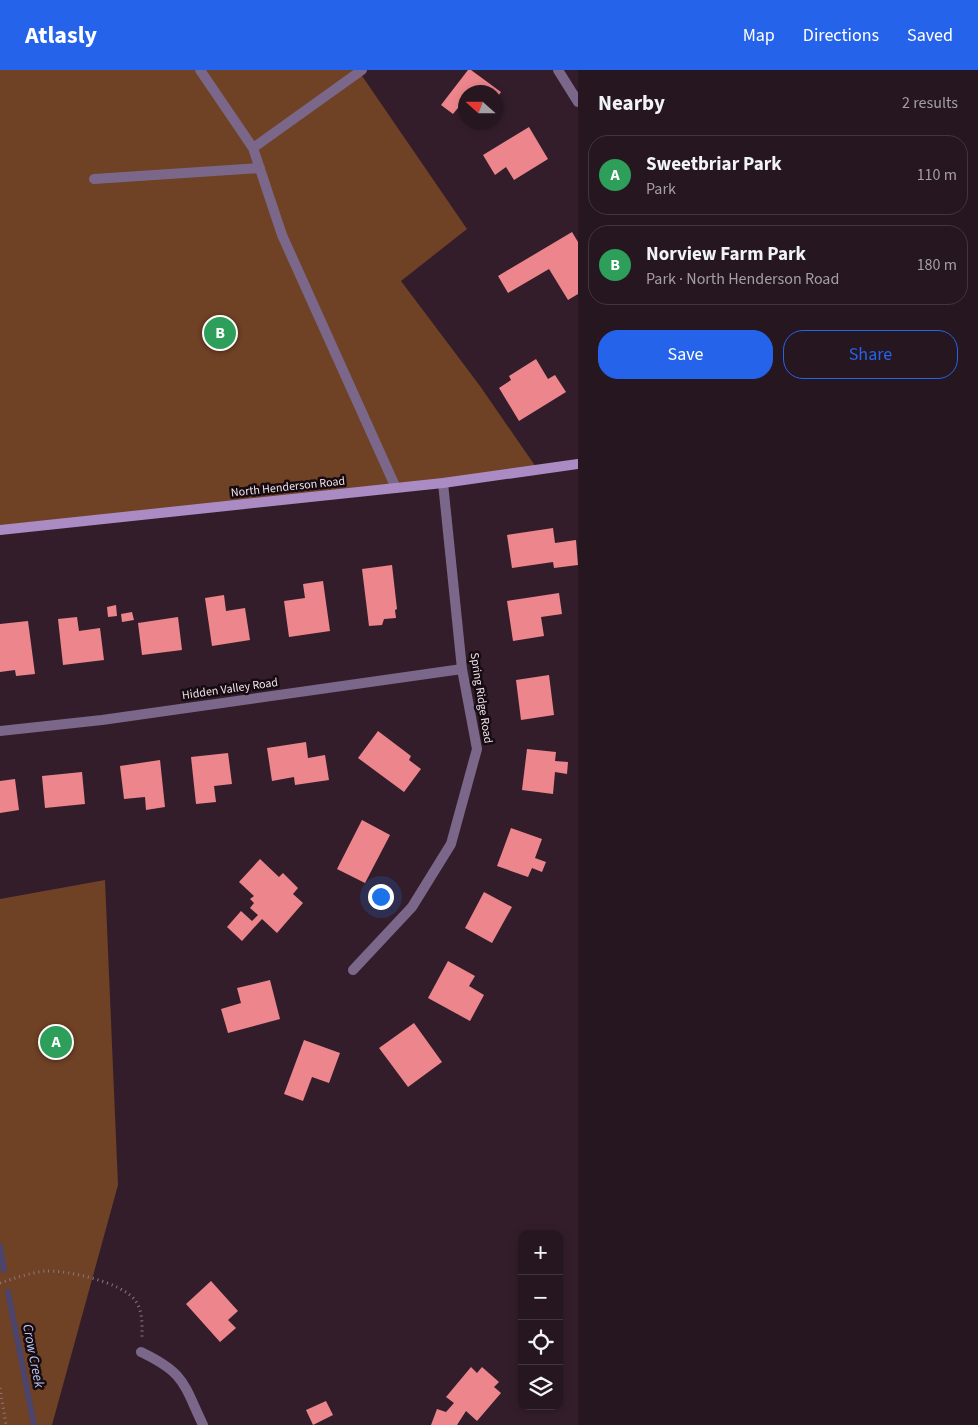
<!DOCTYPE html>
<html lang="en">
<head>
<meta charset="utf-8">
<style>
  :root { --surface:#261620; --page:#2e1f29; --text:#f1f3f6; --muted:#a49fa5; --line:#42353e; --accent:#2563eb }
  body { margin:0; font-family:"Source Sans 3",sans-serif; background:var(--page); color:var(--text) }
  .controls { position:absolute; right:15px; bottom:15px; display:grid; overflow:hidden; border-radius:10px; box-shadow:0 2px 8px #0003 }
  .controls button { width:45px; height:45px; display:grid; place-items:center; padding:0; border:0; border-bottom:1px solid var(--line); background:var(--surface); color:var(--text); font:25px sans-serif }
  .compass { position:absolute; left:458px; top:15px; width:45px; height:45px; border-radius:50%; background:var(--surface); box-shadow:0 2px 8px #0003; rotate:291deg }
  .you { position:absolute; left:380px; top:826px; width:18px; height:18px; margin:-12px; border:4px solid #fff; border-radius:50%; background:#1a73e8; box-shadow:0 0 0 8px #1a73e833 }
  .badge { display:grid; place-items:center; width:32px; height:32px; border-radius:50%; background:var(--accent); color:#fff; font-size:16px; font-weight:700 }
  .pin { position:absolute; translate:-50% -50%; border:2px solid #fff; box-shadow:0 1px 5px #0006 }
  .list { margin:0; padding:0; list-style:none }
  h2 { display:flex; justify-content:space-between; align-items:center; height:65px; margin:0; padding:0 20px; font-size:21px }
  h2 small { font-size:16px; font-weight:400; color:var(--muted) }
  .list li { display:grid; grid-template-columns:32px 1fr auto; gap:15px; align-items:center; box-sizing:border-box; height:80px; margin:0 10px 10px; padding:0 10px; border:1px solid var(--line); border-radius:20px }
  .list b { display:block; font-size:19px; white-space:nowrap }
  .list p { margin:0; font-size:16px; white-space:nowrap; color:var(--muted) }
  .list em { font-size:16px; font-style:normal; color:var(--muted) }
  .actions { display:flex; gap:10px; padding:15px 20px }
  .actions a { flex:1; padding:11px 0; border:1px solid var(--accent); border-radius:20px; text-align:center; font-size:18px; color:var(--accent) }
  .actions .main { background:var(--accent); color:#fff }
  .icon { flex:none; width:28px; height:28px; fill:none; stroke:currentColor; stroke-width:2; stroke-linecap:round; stroke-linejoin:round }
  .map { position:relative; flex:none; width:578px; height:1355px; overflow:hidden }
  header { display:flex; align-items:center; gap:30px; box-sizing:border-box; height:70px; padding:0 25px; background:var(--accent); color:#fff }
  header strong { font-size:24px }
  nav { display:flex; gap:28px; margin-inline-start:auto; font-size:18px }
  main { display:flex }
  aside { flex:1; background:var(--surface) }
  .map>svg:first-child { display:block }
</style>
</head>
<body>
<header>
<strong>Atlasly</strong>
<nav><a>Map</a><a>Directions</a><a>Saved</a></nav>
</header>
<main>
<div class="map">
<svg width="578" height="1355" viewBox="0 0 578 1355">
  <rect width="100%" height="100%" fill="#331d2b"/>
  <path fill="#6f4125" d="M0 0H358L467 159 401 211 480 316 538 400 0 459Z
    M105 810 118 1115 52 1355H0V829Z"/>
  <g fill="none" stroke-linecap="round" stroke-linejoin="round">
    <path stroke="#4c446a" stroke-width="6" d="M0 1176 4 1200
      M8 1222 34 1355"/>
  </g>
  <path fill="#ed868c" d="M468 0H471L501 22 496 29V22H466V35L462 33 453 44 441 35Z
    M529 57 548 89 514 110 506 97 495 105 483 85Z
    M572 162 578 172V224L568 230 549 199 508 223 498 206Z
    M536 289 548 309 555 305 566 322 519 351 499 318 511 310 509 306Z
    M553 458 555 473 576 470 578 495 554 498 553 492 512 498 507 465Z
    M392 495 397 539 395 540 396 548 384 549 382 555 369 556 362 499Z
    M323 511 330 561 289 567 284 531 305 528 303 514Z
    M559 523 562 544 541 547 544 566 513 571 507 531Z
    M224 525 226 541 245 538 250 570 212 576 205 528Z
    M116 535 117 546 108 547 107 537Z
    M132 542 134 550 122 552 121 544Z
    M77 547 79 561 100 558 104 590 63 595 58 549Z
    M178 547 182 580 142 585 138 553Z
    M28 551 35 604 16 606 15 600 0 602V554Z
    M549 605 554 645 521 650 516 610Z
    M378 661 411 686 409 690 421 699 404 722 358 688Z
    M306 672 308 688 325 685 329 710 295 715 294 707 272 711 267 678Z
    M527 679 556 682 555 691 568 692 567 704 555 702 553 724 522 720Z
    M228 683 232 714 214 716 216 732 196 734 191 687Z
    M160 690 165 737 146 740 145 727 124 729 120 696Z
    M82 702 85 734 45 738 42 706Z
    M15 709 19 740 0 743V711Z
    M362 750 390 765 365 813 337 799Z
    M511 758 542 769 535 788 546 792 542 802 532 798 528 807 497 796Z
    M260 789 279 807 283 803 298 818 293 824 303 833 277 863 262 849 242 871 227 857 241 841 252 851 258 845 250 838 254 833 250 829 254 826 239 812Z
    M484 822 512 837 492 873 465 858Z
    M448 891 475 906 469 916 484 925 470 951 428 928Z
    M270 910 280 949 228 963 221 939 241 933 237 918Z
    M414 953 442 992 408 1017 379 978Z
    M304 970 340 983 329 1013 312 1007 303 1031 284 1024Z
    M211 1211 238 1241 228 1250 236 1258 220 1272 186 1234Z
    M471 1297 477 1303 482 1297 499 1312 494 1317 501 1323 477 1351 466 1341 457 1355H431L437 1339 446 1342 454 1333 446 1327Z
    M326 1331 333 1345 313 1355 306 1340Z"/>
  <g fill="none" stroke-linecap="round" stroke-linejoin="round">
    <path stroke="#8c7984" stroke-width="3" stroke-dasharray="1 4" stroke-linecap="butt" d="M0 1213C15 1208 29 1203 45 1201 67 1200 121 1212 135 1230 143 1241 142 1254 142 1267
      M0 1318 6 1355"/>
    <path stroke="#7a6789" stroke-width="10" d="M200 0 253 78 362 0
      M253 78 282 165 396 418
      M94 109 260 98"/>
    <path stroke="#7a6789" stroke-width="10" d="M558 0 578 32
      M0 661 102 650 462 599
      M353 900 412 837 451 774 477 679 462 599 443 413
      M141 1282C185 1303 183 1313 203 1355"/>
    <path stroke="#aa8bc3" stroke-width="10" d="M0 460 443 413 578 394"/>
  </g>
  <g text-anchor="middle" dominant-baseline="central" stroke-width="5" stroke-linejoin="round" paint-order="stroke">
    <g font-size="12" fill="#f0e1e9" stroke="#150b11">
      <text transform="translate(288 417) rotate(-6)">North Henderson Road</text>
      <text transform="translate(230 619) rotate(-8)">Hidden Valley Road</text>
      <text transform="translate(481 628) rotate(81)">Spring Ridge Road</text>
    </g>
    <g font-size="14" font-style="italic" fill="#bcc6f1" stroke="#150b11">
      <text transform="translate(33 1286) rotate(79)">Crow Creek</text>
    </g>
  </g>
</svg>
<div class="controls">
<button>+</button>
<button>−</button>
<button><svg class="icon" aria-label="locate" viewBox="0 0 24 24"><circle cx="12" cy="12" r="6"/><path d="M12 2v4M12 18v4M2 12h4M18 12h4"/></svg></button>
<button><svg class="icon" aria-label="layers" viewBox="0 0 24 24"><path d="M12 4l9 5-9 5-9-5zM3 14l9 5 9-5"/></svg></button>
</div>
<svg class="compass" viewBox="-18 -18 36 36"><path d="M0-13l5 13h-10z" fill="#e53935"/><path d="M0 13l5-13h-10z" fill="#a49fa5"/></svg>
<div class="you"></div>
<div class="pin badge" style="left:56px;top:972px;background:#2e9e5b">A</div>
<div class="pin badge" style="left:220px;top:263px;background:#2e9e5b">B</div>
</div>
<aside>
<h2>Nearby<small>2 results</small></h2>
<ul class="list">
<li><span class="badge" style="background:#2e9e5b">A</span><div><b>Sweetbriar Park</b><p>Park</p></div><em>110 m</em></li>
<li><span class="badge" style="background:#2e9e5b">B</span><div><b>Norview Farm Park</b><p>Park · North Henderson Road</p></div><em>180 m</em></li>
</ul>
<div class="actions"><a class="main">Save</a><a>Share</a></div>
</aside>
</main>
</body>
</html>
